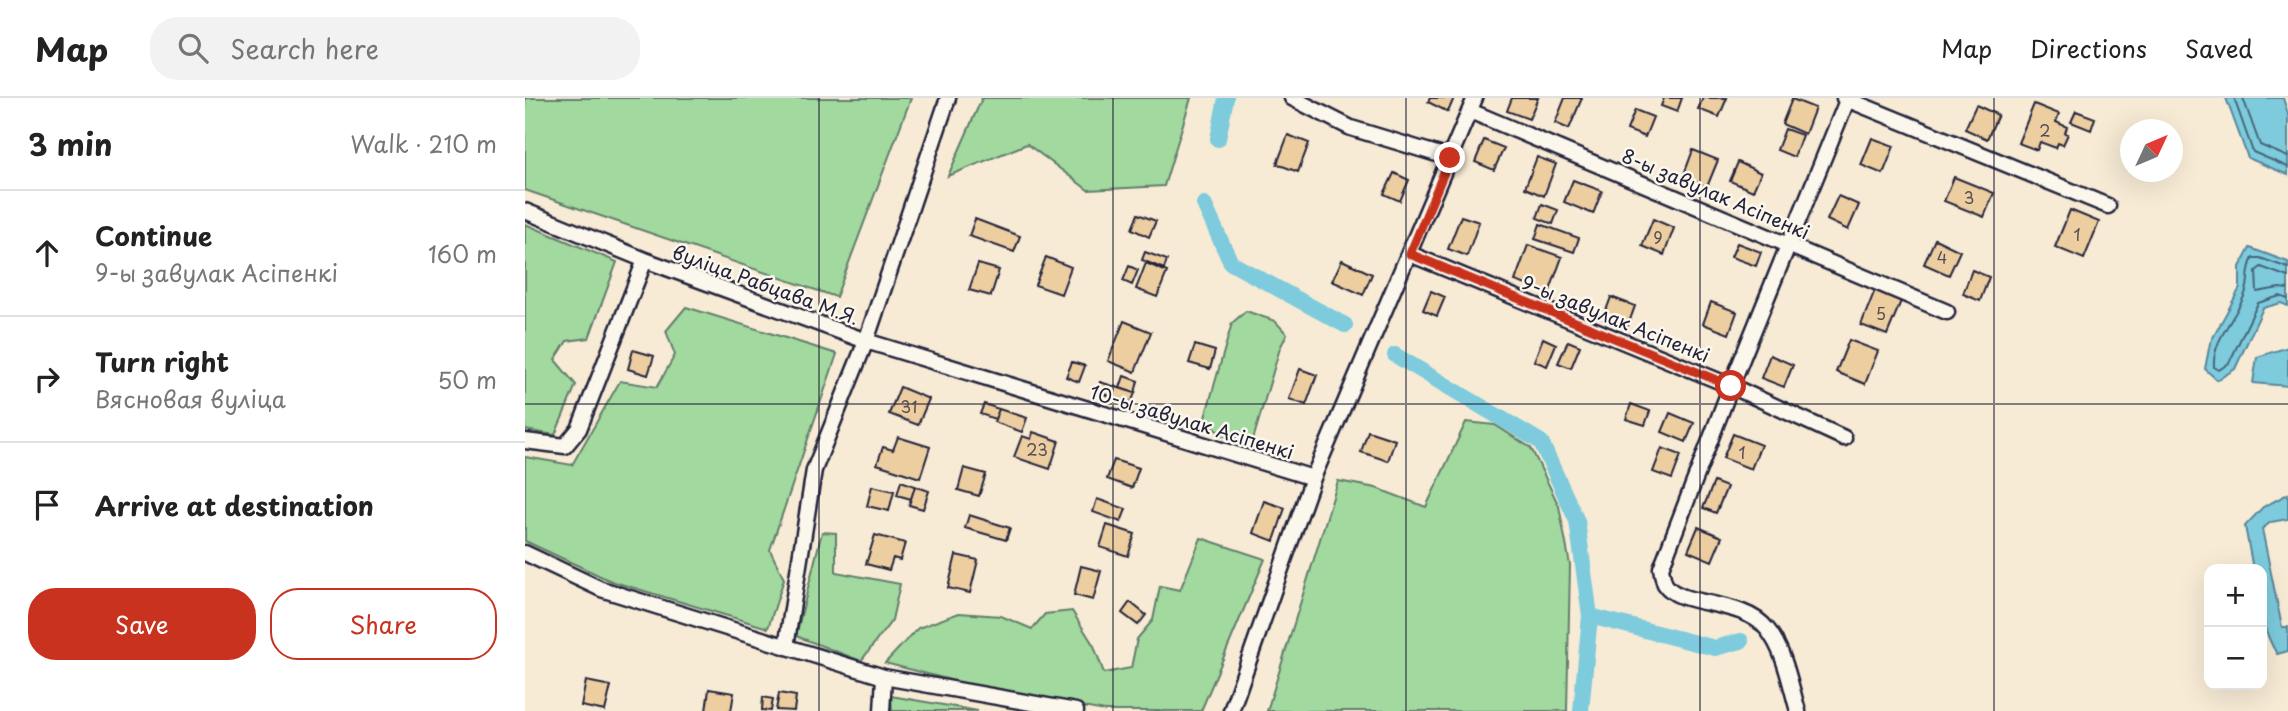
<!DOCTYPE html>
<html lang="en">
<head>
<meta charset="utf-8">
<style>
  :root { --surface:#fff; --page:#f2f2f2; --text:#222; --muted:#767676; --line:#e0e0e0; --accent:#c8321e }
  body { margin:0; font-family:"Playpen Sans",sans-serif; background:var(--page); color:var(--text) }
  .controls { position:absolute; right:21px; bottom:21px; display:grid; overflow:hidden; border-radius:14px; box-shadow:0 7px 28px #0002 }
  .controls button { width:63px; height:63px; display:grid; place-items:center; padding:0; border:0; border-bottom:2px solid var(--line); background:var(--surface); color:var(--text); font:35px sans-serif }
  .compass { position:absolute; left:1595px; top:21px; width:63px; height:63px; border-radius:50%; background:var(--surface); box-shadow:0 7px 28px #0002; rotate:46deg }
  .stop { position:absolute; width:21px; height:21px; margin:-16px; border:5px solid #c8321e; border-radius:50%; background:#fff }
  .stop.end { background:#c8321e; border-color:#fff; box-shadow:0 2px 7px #0008 }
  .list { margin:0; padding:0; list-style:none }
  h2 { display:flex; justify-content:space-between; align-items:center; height:91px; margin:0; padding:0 28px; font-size:30px }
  h2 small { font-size:23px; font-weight:400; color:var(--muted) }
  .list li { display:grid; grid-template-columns:46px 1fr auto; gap:21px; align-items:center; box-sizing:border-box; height:126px; padding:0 28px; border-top:2px solid var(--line) }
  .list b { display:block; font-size:26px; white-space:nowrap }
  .list p { margin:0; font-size:23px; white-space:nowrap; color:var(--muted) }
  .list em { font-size:23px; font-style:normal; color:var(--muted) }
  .actions { display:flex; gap:14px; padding:21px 28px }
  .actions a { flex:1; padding:16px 0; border:2px solid var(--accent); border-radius:28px; text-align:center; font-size:24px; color:var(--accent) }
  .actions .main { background:var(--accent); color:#fff }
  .icon { flex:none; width:38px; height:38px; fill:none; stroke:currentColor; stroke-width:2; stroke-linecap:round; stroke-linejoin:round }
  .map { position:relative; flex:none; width:1763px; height:613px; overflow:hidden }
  header { display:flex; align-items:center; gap:42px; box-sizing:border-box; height:98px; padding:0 35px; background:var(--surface); border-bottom:2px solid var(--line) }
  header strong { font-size:33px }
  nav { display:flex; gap:38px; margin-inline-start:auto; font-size:24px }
  .search { width:490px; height:63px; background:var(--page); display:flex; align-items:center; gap:18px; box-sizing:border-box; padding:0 24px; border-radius:28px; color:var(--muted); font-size:26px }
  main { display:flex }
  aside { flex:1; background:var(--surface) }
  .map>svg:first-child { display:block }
</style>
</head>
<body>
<header>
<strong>Map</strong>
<div class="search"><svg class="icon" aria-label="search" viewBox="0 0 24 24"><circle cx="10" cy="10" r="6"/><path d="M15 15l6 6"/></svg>Search here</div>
<nav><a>Map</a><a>Directions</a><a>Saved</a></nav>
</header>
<main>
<aside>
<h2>3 min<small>Walk · 210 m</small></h2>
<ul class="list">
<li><svg class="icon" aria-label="ahead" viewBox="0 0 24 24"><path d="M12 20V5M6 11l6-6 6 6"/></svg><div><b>Continue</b><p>9-ы завулак Асіпенкі</p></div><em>160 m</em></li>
<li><svg class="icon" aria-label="right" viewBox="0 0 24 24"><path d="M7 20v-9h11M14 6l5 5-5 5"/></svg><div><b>Turn right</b><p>Вясновая вуліца</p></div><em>50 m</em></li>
<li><svg class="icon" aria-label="arrive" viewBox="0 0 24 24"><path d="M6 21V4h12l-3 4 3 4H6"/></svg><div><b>Arrive at destination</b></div></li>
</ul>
<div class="actions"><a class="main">Save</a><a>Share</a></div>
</aside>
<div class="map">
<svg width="1763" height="613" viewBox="0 0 1763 613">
  <rect width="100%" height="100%" fill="#f7ebd5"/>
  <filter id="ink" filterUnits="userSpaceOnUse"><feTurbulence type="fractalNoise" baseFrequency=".0143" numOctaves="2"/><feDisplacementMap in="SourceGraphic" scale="14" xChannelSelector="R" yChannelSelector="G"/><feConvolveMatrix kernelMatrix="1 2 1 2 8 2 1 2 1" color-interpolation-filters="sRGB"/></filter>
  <g filter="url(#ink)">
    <path fill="#a1d99e" stroke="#627e6c" stroke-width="2" d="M0 0H386L311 199 0 92Z
      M457 0H666L639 88 563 92 502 46 423 78Z
      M0 126 92 164 64 240 42 243 30 262 51 287 30 337 0 332Z
      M161 209 312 256 245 452 259 481 243 530 86 483 0 443V359L47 367 95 283 132 289 150 257 141 233Z
      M721 213 750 223 762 236 755 250 728 342 699 338 679 323 707 225Z
      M941 324 970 327 1006 350 1034 408 1045 467 1042 613H742L813 383 851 390 901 409Z
      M297 434 311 435V474L375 486 367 522 336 563 271 538Z
      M676 440 740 461 676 613H580L464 592 360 565 393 530 434 515 476 518 507 531 520 516 547 513 569 548 579 575 606 570 612 541 628 522 635 488 655 492Z
      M366 598 453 613H367Z"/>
    <path fill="#7dcbdc" stroke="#59879c" stroke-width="2" d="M1701 0H1758L1763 16V77L1723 60Z
      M1725 150 1763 164V208L1756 205 1738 210 1710 271 1692 282 1680 271 1685 245 1715 190V169Z
      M1763 249V288L1728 285 1732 259Z
      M1763 396V421L1746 424 1737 431 1757 529H1763V553L1752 556C1734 528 1737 503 1737 471H1728L1720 428 1738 409Z"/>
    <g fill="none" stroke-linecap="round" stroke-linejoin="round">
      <path stroke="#46667b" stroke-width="2" d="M1709 0 1728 54 1763 69
        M1718 0 1735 47 1763 59
        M1763 170 1735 160H1728C1721 173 1725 180 1721 193 1713 219 1687 240 1689 269L1694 272 1704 265 1733 205 1755 198 1763 201
        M1763 179 1736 169 1731 173 1732 194 1754 190 1763 191"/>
      <path stroke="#7dcbdc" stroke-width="16" d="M693 41 701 0
        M679 106 706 165 820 227
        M870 257 1016 344 1052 423 1065 518 1056 613
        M1065 518 1190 550 1216 543"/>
    </g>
    <path fill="#edcea0" stroke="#22223b" stroke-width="2" d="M905 0H929L923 14 903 4Z
      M987 0H1013L1004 21 982 13Z
      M1040 0H1057L1044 31 1030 25Z
      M1139 0H1157L1152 14 1136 8Z
      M1178 0H1202L1194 19 1173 11Z
      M1267 1 1290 10 1280 36 1257 26Z
      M1509 6 1534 16 1531 24 1542 29 1540 35 1543 36 1538 47 1533 45 1531 50 1515 44 1512 52 1493 45Z
      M1451 7 1473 17 1462 41 1440 31Z
      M1110 12 1128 19 1120 39 1102 32Z
      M1551 13 1570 20 1566 32 1546 24Z
      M1260 31 1277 37 1269 59 1252 52Z
      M763 37 784 45 773 74 752 66Z
      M1347 40 1369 48 1358 76 1336 67Z
      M959 42 979 50 969 72 950 64Z
      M1168 52 1193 62 1182 89 1158 79Z
      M1012 59 1031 66 1019 98 1000 90Z
      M1213 64 1236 75 1228 93 1205 83Z
      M869 75 884 82 875 103 859 96Z
      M1429 79 1469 95 1459 119 1419 103Z
      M1048 82 1077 93 1068 116 1039 104Z
      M1313 98 1334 107 1323 132 1302 122Z
      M1017 106 1033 112 1028 126 1012 120Z
      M1545 112 1574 124 1559 161 1530 149Z
      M613 116 631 123 624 139 607 131Z
      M936 118 954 124 942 158 923 151Z
      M450 121 495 138 489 154 444 138Z
      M1128 121 1149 130 1139 157 1117 148Z
      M1015 126 1054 140 1049 154 1010 141Z
      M1410 141 1435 153 1424 177 1399 166Z
      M1212 145 1236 154 1231 168 1206 159Z
      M1003 147 1037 159 1024 195 990 183Z
      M620 154 642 162 639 171 617 162Z
      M521 159 546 169 536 196 510 187Z
      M817 162 847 176 838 197 807 183Z
      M621 165 642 174 632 199 611 191Z
      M453 166 474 172 466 198 444 192Z
      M604 168 613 172 607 187 598 183Z
      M1447 172 1464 179 1455 203 1438 196Z
      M1350 192 1376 203 1362 237 1336 227Z
      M906 193 920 199 912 218 898 212Z
      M1086 199 1110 208 1102 230 1078 221Z
      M1186 204 1212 214 1204 236 1178 226Z
      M599 223 626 234 610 274 583 263Z
      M1018 240 1031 246 1022 268 1009 263Z
      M1324 242 1353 253 1340 286 1311 274Z
      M1043 243 1055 248 1046 270 1033 265Z
      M670 247 690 253 685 271 664 265Z
      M108 252 129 258 123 277 103 271Z
      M1245 257 1268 267 1259 289 1236 280Z
      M547 264 560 268 554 284 541 279Z
      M775 271 792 277 781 307 764 301Z
      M599 278 613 283 610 295 595 290Z
      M575 284 610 295 606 305 572 294Z
      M375 289 404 301 393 327 364 316Z
      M459 306 474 311 470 321 455 316Z
      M1106 306 1125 313 1120 327 1101 321Z
      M474 311 502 320 497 334 469 324Z
      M1145 315 1169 325 1161 344 1137 334Z
      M843 333 870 342 863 363 836 354Z
      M508 334 534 343 525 371 489 359 497 338 506 341Z
      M1208 336 1236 347 1226 371 1198 360Z
      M373 339 405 349 395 380 352 366 358 349 368 352Z
      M1137 350 1156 357 1147 381 1128 374Z
      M589 362 614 370 607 390 582 381Z
      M439 370 461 376 454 398 433 392Z
      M376 383 390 388 386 401 372 397Z
      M1189 384 1202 389 1191 415 1178 410Z
      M347 388 369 393 364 413 342 408Z
      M390 388 404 393 398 411 384 407Z
      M572 401 601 411 596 424 568 414Z
      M739 403 760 410 749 443 728 435Z
      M444 417 485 430 481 442 440 430Z
      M582 427 610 436 603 458 575 449Z
      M1173 429 1197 439 1187 463 1163 453Z
      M350 437 380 445 375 462 368 460 364 472 341 466Z
      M431 457 453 462 445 495 423 490Z
      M556 468 576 473 568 502 549 497Z
      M605 504 621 517 613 527 597 515Z
      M61 583 86 588 80 613 56 608Z
      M184 591 209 595 206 613H181Z
      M254 595 271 598 269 613 251 612Z
      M238 599 248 601 246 613 237 612Z"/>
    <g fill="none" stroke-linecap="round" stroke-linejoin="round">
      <defs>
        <path id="minor" d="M767 0 826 30 925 60
          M1319 0 1583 108
          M945 13 1422 214
          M0 113 120 162 341 243 788 380 950 0
          M885 156 1206 288 1319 340
          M0 343 40 348 54 331 120 162
          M0 455 76 491 359 579 551 613
          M261 549 289 372 341 243 423 0
          M357 613 359 579
          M706 613 788 380
          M1273 613C1265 586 1260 553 1242 531 1218 500 1154 510 1140 486 1138 482 1137 475 1136 470L1206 288 1323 0"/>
      </defs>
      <use href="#minor" stroke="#22223b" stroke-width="19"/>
      <use href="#minor" stroke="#fbf7ec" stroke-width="14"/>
    </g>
  </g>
  <g fill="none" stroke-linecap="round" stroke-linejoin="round" filter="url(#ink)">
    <path stroke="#c8321e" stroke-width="9" d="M925 60 885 156 1206 288"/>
  </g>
  <path fill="none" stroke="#22223b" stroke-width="2" stroke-opacity="0.55" d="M294 0V613M588 0V613M881 0V613M1175 0V613M1469 0V613M0 306H1763"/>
  <g text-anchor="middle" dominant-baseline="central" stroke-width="5" stroke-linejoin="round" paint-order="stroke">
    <g font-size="16" fill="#554d54">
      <text x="1520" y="32">2</text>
      <text x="1444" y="99">3</text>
      <text x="1552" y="136">1</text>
      <text x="1133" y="139">9</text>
      <text x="1417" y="159">4</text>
      <text x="1356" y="215">5</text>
      <text x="384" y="308">31</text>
      <text x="512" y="351">23</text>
      <text x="1217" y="354">1</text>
    </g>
    <g font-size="19" fill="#22223b" stroke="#fbf7ec">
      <text transform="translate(1191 95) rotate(23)">8-ы завулак Асіпенкі</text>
      <text transform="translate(241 186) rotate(20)">вуліца Рабцава М.Я.</text>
      <text transform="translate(1091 220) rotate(22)">9-ы завулак Асіпенкі</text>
      <text transform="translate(667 323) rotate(17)">10-ы завулак Асіпенкі</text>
    </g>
  </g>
</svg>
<div class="controls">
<button>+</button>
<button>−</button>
</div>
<svg class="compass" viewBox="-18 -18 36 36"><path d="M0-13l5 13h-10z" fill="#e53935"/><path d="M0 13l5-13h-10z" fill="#767676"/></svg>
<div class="stop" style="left:1206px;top:288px"></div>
<div class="stop end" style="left:925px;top:60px"></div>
</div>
</main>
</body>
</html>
